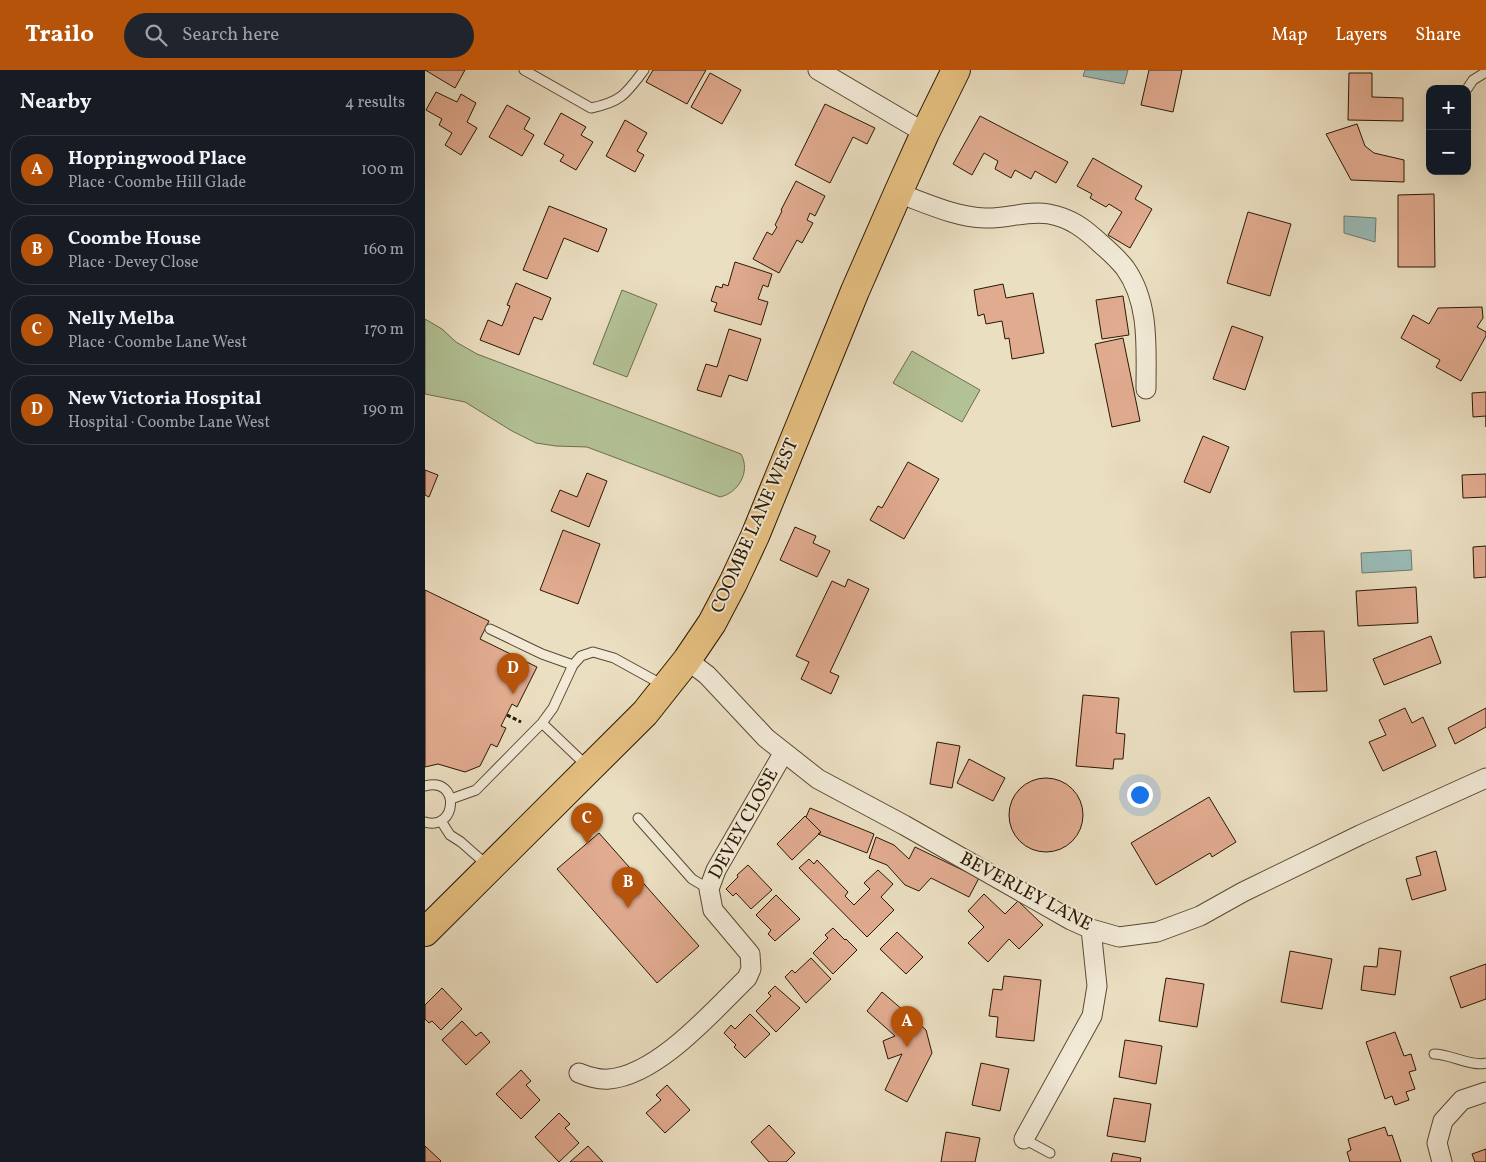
<!DOCTYPE html>
<html lang="en">
<head>
<meta charset="utf-8">
<style>
  :root { --surface:#171b24; --page:#20242c; --text:#f1f3f6; --muted:#9ea1a6; --line:#363941; --accent:#b45309 }
  body { margin:0; font-family:Vollkorn,serif; background:var(--page); color:var(--text) }
  .controls { position:absolute; right:15px; top:15px; display:grid; overflow:hidden; border-radius:10px; box-shadow:0 5px 20px #0002 }
  .controls button { width:45px; height:45px; display:grid; place-items:center; padding:0; border:0; border-bottom:1px solid var(--line); background:var(--surface); color:var(--text); font:25px sans-serif }
  .you { position:absolute; left:714px; top:724px; width:18px; height:18px; margin:-12px; border:4px solid #fff; border-radius:50%; background:#1a73e8; box-shadow:0 0 0 8px #1a73e833 }
  .badge { display:grid; place-items:center; width:32px; height:32px; border-radius:50%; background:var(--accent); color:#fff; font-size:16px; font-weight:700 }
  .pin { position:absolute; translate:-50% -41px; filter:drop-shadow(0 1px 2px #0008) }
  .pin::after { content:''; position:absolute; top:26px; width:18px; height:15px; background:inherit; clip-path:polygon(0 0,100% 0,50% 100%) }
  .list { margin:0; padding:0; list-style:none }
  h2 { display:flex; justify-content:space-between; align-items:center; height:65px; margin:0; padding:0 20px; font-size:21px }
  h2 small { font-size:16px; font-weight:400; color:var(--muted) }
  .list li { display:grid; grid-template-columns:32px 1fr auto; gap:15px; align-items:center; box-sizing:border-box; height:70px; margin:0 10px 10px; padding:0 10px; border:1px solid var(--line); border-radius:20px }
  .list b { display:block; font-size:19px; white-space:nowrap }
  .list p { margin:0; font-size:16px; white-space:nowrap; color:var(--muted) }
  .list em { font-size:16px; font-style:normal; color:var(--muted) }
  .icon { flex:none; width:28px; height:28px; fill:none; stroke:currentColor; stroke-width:2; stroke-linecap:round; stroke-linejoin:round }
  .map { position:relative; flex:none; width:1061px; height:1092px; overflow:hidden }
  header { display:flex; align-items:center; gap:30px; box-sizing:border-box; height:70px; padding:0 25px; background:var(--accent); color:#fff }
  header strong { font-size:24px }
  nav { display:flex; gap:28px; margin-inline-start:auto; font-size:18px }
  .search { width:350px; height:45px; background:var(--page); display:flex; align-items:center; gap:12px; box-sizing:border-box; padding:0 18px; border-radius:28px; color:var(--muted); font-size:19px }
  main { display:flex }
  aside { flex:1; background:var(--surface) }
  .map>svg:first-child { display:block }
</style>
</head>
<body>
<header>
<strong>Trailo</strong>
<div class="search"><svg class="icon" aria-label="search" viewBox="0 0 24 24"><circle cx="10" cy="10" r="6"/><path d="M15 15l6 6"/></svg>Search here</div>
<nav><a>Map</a><a>Layers</a><a>Share</a></nav>
</header>
<main>
<aside>
<h2>Nearby<small>4 results</small></h2>
<ul class="list">
<li><span class="badge">A</span><div><b>Hoppingwood Place</b><p>Place · Coombe Hill Glade</p></div><em>100 m</em></li>
<li><span class="badge">B</span><div><b>Coombe House</b><p>Place · Devey Close</p></div><em>160 m</em></li>
<li><span class="badge">C</span><div><b>Nelly Melba</b><p>Place · Coombe Lane West</p></div><em>170 m</em></li>
<li><span class="badge">D</span><div><b>New Victoria Hospital</b><p>Hospital · Coombe Lane West</p></div><em>190 m</em></li>
</ul>
</aside>
<div class="map">
<svg width="1061" height="1092" viewBox="0 0 1061 1092">
  <rect width="100%" height="100%" fill="#ebdfc2"/>
  <filter id="stains"><feTurbulence type="fractalNoise" baseFrequency=".004" numOctaves="4"/><feColorMatrix values="0 0 0 0 .2 0 0 0 0 .09 0 0 0 0 .02 0 0 0 .5 -.17"/></filter>
  <radialGradient id="worn" r=".72"><stop offset=".6" stop-color="#630" stop-opacity="0"/><stop offset="1" stop-color="#630" stop-opacity=".3"/></radialGradient>
  <path fill="#b3c296" stroke="#6e6d4c" d="M197 220 232 234 202 307 168 294Z
    M0 249 17 259 31 272 52 284 316 384C326 402 313 423 295 427L162 377 131 376 111 373 87 361 40 332 0 324Z
    M487 281 555 320 537 352 468 313Z"/>
  <path fill="#99bcb8" stroke="#6c7a70" d="M660 0H703L699 14 658 6Z
    M919 146 951 148 950 172 919 163Z
    M986 480 987 500 937 503 936 483Z"/>
  <path fill="#e1ab90" stroke="#291803" d="M0 0H40L30 18Z
    M228 0H281L262 34 221 12Z
    M724 0H757L748 42 716 35Z
    M285 3 316 20 297 54 266 37Z
    M924 3H947V27L978 28V51L923 50Z
    M11 22 32 32 36 24 51 33 42 52 52 58 36 85 20 75 27 63 14 55 17 49 1 40Z
    M400 34 450 58 442 74 428 67 405 113 370 95Z
    M82 35 105 48 99 59 109 65 97 86 64 67Z
    M136 43 161 57 156 65 168 72 151 100 135 91 139 85 119 74Z
    M555 46 643 92 631 113 610 101 606 109 590 100 586 108 570 99 573 91 559 83 547 105 528 94Z
    M200 50 222 63 212 81 219 85 210 102 181 86Z
    M932 54 940 76 949 83 979 90V112L926 110 901 64Z
    M668 88 717 116 710 129 727 139 705 178 683 165 697 142 684 134 681 137 665 128 667 124 652 116Z
    M371 111 400 126 390 146 385 143 382 150 388 153 377 173 372 170 354 203 328 189 342 162 347 165 352 157 350 155 357 141 356 140Z
    M1009 124 1010 197H973V125Z
    M124 136 182 159 173 182 139 168 122 209 98 200Z
    M823 142 866 154 845 226 802 213Z
    M310 192 347 204 343 217 338 215 333 229 343 232 336 255 289 241 292 233 286 231 291 216 297 218 298 214 303 216Z
    M91 213 126 228 117 250 109 247 94 285 55 270 63 250 77 256 85 236 82 235Z
    M578 214 581 228 608 223 619 283 587 289 584 268 580 269 577 251 561 254 559 244 553 246 549 220Z
    M698 226 704 265 677 269 671 230Z
    M1057 237 1058 248 1052 257 1061 262V266L1036 311 1011 297 1015 290 976 268 988 245 1004 254 1013 238Z
    M807 256 838 267 820 320 788 309Z
    M304 259 336 269 322 311 304 305 296 327 272 320 281 294 292 297Z
    M698 268 715 351 687 357 670 274Z
    M1061 322V357V346L1048 347 1047 323Z
    M778 366 804 377 785 423 759 412Z
    M483 392 514 409 479 469 445 450 453 436 457 438Z
    M0 400 13 405 4 427 0 425Z
    M162 403 182 411 164 457 126 441 135 420 152 427Z
    M1061 404V427L1038 428 1037 405Z
    M370 457 391 466 388 473 405 481 392 507 355 490Z
    M138 460 175 474 153 534 115 520Z
    M1061 476V507L1049 508 1048 477Z
    M423 509 444 519 405 602 414 606 406 624 376 609 384 592 371 586 407 511 420 517Z
    M991 517 993 553 933 556 931 521Z
    M0 520 64 551 55 569 112 597 92 637 87 634 76 656 81 658 72 677 66 674 55 696 40 702 13 694 0 697Z
    M899 561 902 621 869 622 866 562Z
    M1006 566 1016 593 959 615 948 589Z
    M658 625 694 628 691 663 700 664 698 689H689L688 699 651 696Z
    M980 638 987 653 998 647 1011 676 958 701 944 672 961 665 954 650Z
    M1061 638V657L1030 674 1023 658Z
    M512 672 535 676 527 718 505 714Z
    M544 689 580 708 568 731 532 713Z
    M584 745a37 37 0 1 1 74 0a37 37 0 1 1-74 0Z
    M784 727 811 772 787 787 785 783 731 815 706 773Z
    M385 738 449 764 442 783 393 764 396 762 381 747Z
    M380 746 396 762 367 790 352 774Z
    M174 763 274 876 232 913 132 799Z
    M451 767 469 775 484 789 490 777 554 808 544 827 506 808 494 821 480 815 462 795 444 788Z
    M1011 781 1021 820 987 830 981 809 996 805 991 787Z
    M384 789 389 794 392 790 423 822 420 826 429 835 445 819 439 813 453 800 468 814 456 827 469 840 442 867 374 798Z
    M323 795 347 820 326 839 311 823 308 826 301 819 313 807 312 805Z
    M559 824 580 844 593 831 618 855 594 879 584 869 563 892 543 873 559 857 543 841Z
    M351 825 375 849 350 871 343 864 346 860 331 845Z
    M408 858 420 870 421 869 432 880 408 904 388 883 403 868 400 865Z
    M472 862 498 887 481 904 455 879Z
    M954 878 976 881 970 925 936 920 939 896 952 897Z
    M865 881 907 889 897 939 856 932Z
    M386 888 406 909 381 933 360 907 367 900 370 903Z
    M1061 894V929L1036 938 1025 907Z
    M579 906 616 910 609 971 571 967 573 947 564 946 568 919 577 920Z
    M741 908 779 914 772 957 734 951Z
    M350 916 375 938 351 962 331 941 346 926 343 923Z
    M17 918 37 939 16 960 7 951 4 953 0 949V935Z
    M457 922 501 960 507 983 482 1032 460 1020 477 984 463 989 458 971 470 966 442 941Z
    M325 944 345 964 320 988 309 977 311 975 299 963 306 955 310 959Z
    M37 951 51 966 56 962 65 972 41 995 17 970Z
    M970 962 979 986 986 984 991 1000 984 1002 990 1019 981 1022 984 1030 970 1035 967 1026 960 1029 941 972Z
    M700 970 737 976 731 1014 694 1007Z
    M556 993 584 999 575 1041 547 1035Z
    M96 1000 106 1011 101 1015 115 1030 96 1049 71 1024Z
    M242 1015 265 1040 240 1063 221 1043 236 1030 231 1025Z
    M689 1028 726 1034 720 1072 682 1066Z
    M134 1043 145 1054 140 1058 154 1073 134 1092 110 1067Z
    M344 1055 370 1083 361 1092H344L326 1072Z
    M960 1057 963 1066 967 1065 976 1092H925L922 1082 926 1080 923 1069Z
    M521 1062 555 1068 550 1092H516Z
    M0 1076 16 1091 15 1092H0Z
    M163 1076 178 1092H145Z
    M1061 1079V1092H1050L1047 1084Z
    M688 1083 716 1088 715 1092H686Z"/>
  <g fill="none" stroke-linecap="round" stroke-linejoin="round">
    <defs>
      <path id="lane" d="M99 0 166 38C196 32 201 24 219 0
        M1042 19 1048 10 1061 2
        M65 559 117 584 148 595
        M117 653 162 696
        M0 716C36 706 32 762 0 752
        M26 729 51 720 117 653 128 638 148 595 156 586 168 582 189 588 238 615
        M213 748 267 809 284 819
        M16 751 25 765 36 772 62 795
        M1009 984C1025 984 1047 997 1061 993
        M599 1069 625 1083"/>
      <path id="street" d="M393 0 500 63
        M473 123C501 133 530 147 560 148 581 149 603 140 624 144 646 148 660 159 676 174 684 181 693 189 700 198 725 233 721 278 721 319
        M262 590 282 605 341 668 393 709 479 755 646 850 666 859 694 867 732 862 775 846 818 822 935 765 1061 708
        M154 1003C164 1007 174 1010 184 1009 233 1005 288 941 322 908L326 899 325 884 288 840 284 819 291 800 359 682
        M599 1069 667 946 672 916 666 859
        M1017 1092 1012 1073 1018 1051 1037 1030 1061 1022"/>
      <path id="primary" d="M0 862 220 643 262 590 287 553 308 513 330 466 430 221 473 123 500 63 531 0"/>
    </defs>
    <use href="#lane" stroke="#5a4a33" stroke-width="11"/>
    <use href="#street" stroke="#5a4a33" stroke-width="21"/>
    <use href="#primary" stroke="#291803" stroke-width="30"/>
    <path stroke="#291803" stroke-width="3" stroke-dasharray="4 2.5" stroke-linecap="butt" d="M82 645 96 652"/>
    <use href="#lane" stroke="#f2ead7" stroke-width="9"/>
    <use href="#street" stroke="#f2ead7" stroke-width="19"/>
    <use href="#primary" stroke="#e6c081" stroke-width="28"/>
  </g>
  <g text-anchor="middle" dominant-baseline="central" stroke-width="4" stroke-linejoin="round" paint-order="stroke">
    <g font-size="19" fill="#291803" stroke="#f2ead7">
      <text transform="translate(330 456) rotate(-66)">COOMBE LANE WEST</text>
      <text transform="translate(319 754) rotate(-61)">DEVEY CLOSE</text>
      <text transform="translate(601 822) rotate(28)">BEVERLEY LANE</text>
    </g>
  </g>
  <rect width="100%" height="100%" filter="url(#stains)"/>
  <rect width="100%" height="100%" fill="url(#worn)"/>
</svg>
<div class="controls">
<button>+</button>
<button>−</button>
</div>
<div class="you"></div>
<div class="pin badge" style="left:482px;top:977px">A</div>
<div class="pin badge" style="left:203px;top:838px">B</div>
<div class="pin badge" style="left:162px;top:774px">C</div>
<div class="pin badge" style="left:88px;top:624px">D</div>
</div>
</main>
</body>
</html>
